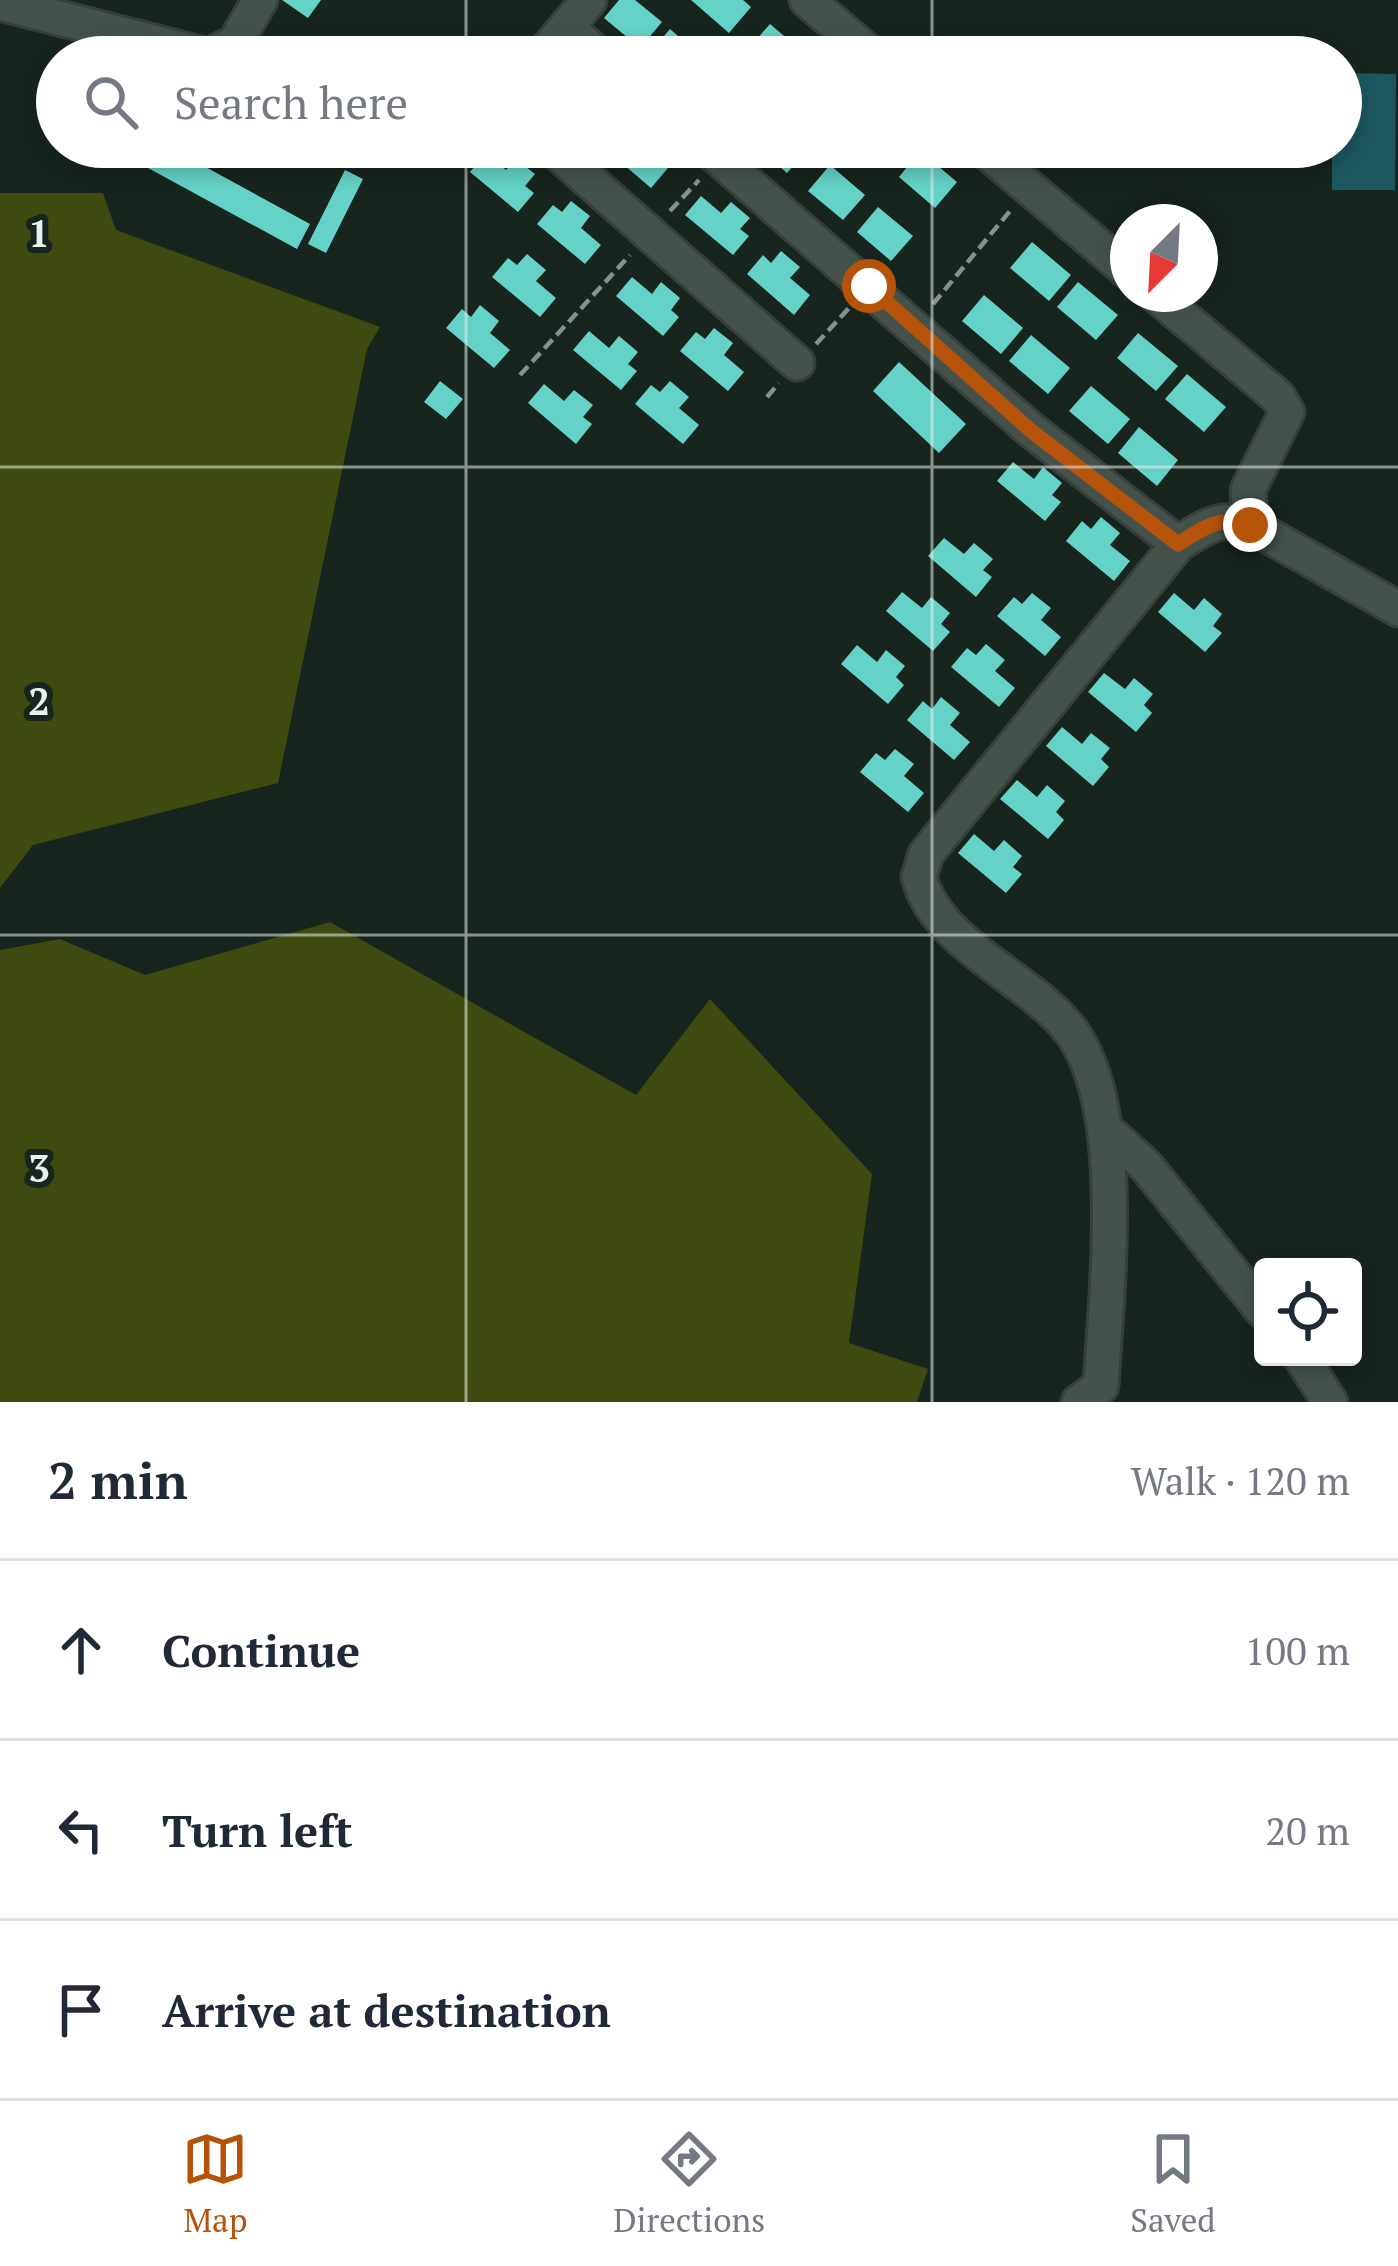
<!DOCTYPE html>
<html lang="en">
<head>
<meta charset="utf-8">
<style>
  :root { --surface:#fff; --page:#f2f2f3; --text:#1f2937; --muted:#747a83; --line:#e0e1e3; --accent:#b45309 }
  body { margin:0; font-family:"PT Serif",serif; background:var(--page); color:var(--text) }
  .controls { position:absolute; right:36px; bottom:36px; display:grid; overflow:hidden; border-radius:12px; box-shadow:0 6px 18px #0003 }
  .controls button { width:108px; height:108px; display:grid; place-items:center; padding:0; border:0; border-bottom:3px solid var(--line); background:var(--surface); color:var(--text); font:60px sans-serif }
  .compass { position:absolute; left:1110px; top:204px; width:108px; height:108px; border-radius:50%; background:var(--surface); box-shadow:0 6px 18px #0003; rotate:204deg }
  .stop { position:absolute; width:36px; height:36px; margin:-27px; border:9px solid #b45309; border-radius:50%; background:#fff }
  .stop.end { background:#b45309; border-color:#fff; box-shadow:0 3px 12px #0008 }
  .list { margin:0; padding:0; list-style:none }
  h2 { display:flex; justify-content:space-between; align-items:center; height:156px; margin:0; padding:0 48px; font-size:51px }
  h2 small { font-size:39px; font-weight:400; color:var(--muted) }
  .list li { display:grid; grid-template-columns:78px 1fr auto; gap:36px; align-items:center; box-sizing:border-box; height:180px; padding:0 48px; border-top:3px solid var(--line) }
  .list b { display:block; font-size:45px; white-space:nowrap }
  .list em { font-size:39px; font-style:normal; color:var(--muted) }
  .icon { flex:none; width:66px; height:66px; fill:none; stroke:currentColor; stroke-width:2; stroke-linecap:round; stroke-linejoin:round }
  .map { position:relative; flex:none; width:1398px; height:1402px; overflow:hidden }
  .search { position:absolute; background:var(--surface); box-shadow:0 6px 18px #0003; left:36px; right:36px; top:36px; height:132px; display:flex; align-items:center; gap:30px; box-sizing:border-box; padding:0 42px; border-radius:66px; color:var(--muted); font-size:45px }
  .sheet { height:696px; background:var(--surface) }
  nav { display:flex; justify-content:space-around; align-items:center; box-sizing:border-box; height:168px; border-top:3px solid var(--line); background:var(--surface); font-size:33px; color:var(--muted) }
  nav a { display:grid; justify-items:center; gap:6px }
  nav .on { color:var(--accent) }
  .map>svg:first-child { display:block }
</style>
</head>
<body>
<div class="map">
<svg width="1398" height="1402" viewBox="0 0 1398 1402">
  <rect width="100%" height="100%" fill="#18241e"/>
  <path fill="#3e4a0f" d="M0 193H103L116 230 380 327 367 349 278 783 33 845 0 888Z
    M330 922 636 1095 710 999 872 1174 849 1343 928 1369 917 1402H0V950L60 939 145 975Z"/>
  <path fill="#1b575f" d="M1341 73 1396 74 1395 190H1332V147H1341Z"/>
  <path fill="#64d2c6" d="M282 0H321L308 18Z
    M619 0H635L662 22 640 48 604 18Z
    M691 0H743L751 7 729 33Z
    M770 24 804 53 801 57H757L748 49Z
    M670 29 702 57 648 55Z
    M145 147H169L310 224 297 249 137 162Z
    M603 147H651L648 151 668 168 651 188Z
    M757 147H810L787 173Z
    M864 147H904L887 167Z
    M920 151 957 182 935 208 899 177Z
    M486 153 506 170 516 159 535 174 525 186 534 193 518 212 470 172Z
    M830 165 865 195 843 220 808 191Z
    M345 170 363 179 326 253 308 244Z
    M701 196 721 213 731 202 750 218 740 229 749 236 733 255 685 215Z
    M571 201 590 216 581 228 601 245 585 264 537 224 553 205 562 212Z
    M878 207 913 236 891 261 857 232Z
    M1032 242 1071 275 1049 301 1010 268Z
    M781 251 800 267 790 278 810 295 794 315 747 274 763 255 771 263Z
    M527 254 546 270 536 281 556 298 540 317 492 277 508 258 517 265Z
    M632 277 652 294 661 282 680 298 671 310 679 317 663 336 616 296Z
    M1078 282 1118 315 1096 340 1057 307Z
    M984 295 1023 328 1001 354 962 321Z
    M480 305 499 321 490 333 510 350 494 368 446 328 462 309 471 317Z
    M714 328 733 343 724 355 744 372 728 391 680 351 696 332 705 339Z
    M589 331 609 348 619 336 638 352 628 364 637 371 621 390 573 350Z
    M1138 333 1178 366 1156 391 1117 358Z
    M1031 335 1070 368 1048 394 1009 361Z
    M899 362 966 424 939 453 873 391Z
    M1187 374 1226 407 1204 432 1165 399Z
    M440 381 463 399 446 419 424 402Z
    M670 381 689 397 679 408 699 425 683 444 635 404 651 385 660 392Z
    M544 384 564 401 574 390 593 405 583 417 592 424 576 444 528 403Z
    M1091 386 1130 419 1108 444 1069 411Z
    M1139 427 1178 460 1157 486 1118 453Z
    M1013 462 1034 479 1043 467 1062 483 1052 495 1061 502 1045 521 997 481Z
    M1101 517 1120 533 1110 545 1130 561 1114 581 1066 541 1082 521 1091 529Z
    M944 538 964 554 974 543 993 559 983 570 992 577 976 597 928 556Z
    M902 592 922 608 931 597 950 613 941 624 950 632 933 651 886 611Z
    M1032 593 1051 608 1041 620 1061 637 1045 656 997 616 1014 597 1022 604Z
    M1174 593 1194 610 1204 598 1222 614 1213 626 1222 633 1205 652 1158 612Z
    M986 644 1005 660 995 671 1015 688 999 707 951 667 967 648 976 655Z
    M857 645 877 662 886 650 905 666 896 677 904 685 888 704 841 664Z
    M1104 673 1125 689 1134 678 1153 694 1144 705 1152 713 1136 732 1088 692Z
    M941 697 960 713 950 725 970 742 954 760 907 720 923 701 932 709Z
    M1062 727 1082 744 1091 733 1110 748 1101 759 1109 767 1093 786 1046 746Z
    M895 749 914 764 904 776 924 793 908 812 860 772 876 753 885 760Z
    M1017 780 1037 797 1047 785 1065 801 1056 812 1064 820 1048 839 1000 799Z
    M974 834 994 851 1004 840 1022 856 1013 867 1022 874 1006 893 958 853Z"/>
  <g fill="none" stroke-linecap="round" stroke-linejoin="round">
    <defs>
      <path id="minor" d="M807 0 874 57
        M0 3 208 56 235 43 260 0
        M566 27 601 57
        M541 57 589 0
        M551 147 797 363
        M706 147 1030 429 1178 544
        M981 147 1128 271
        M1155 294 1278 397 1287 412 1248 490 1250 525
        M1106 1130 1146 1166 1263 1311
        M1301 1357 1330 1402
        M1079 1402 1101 1386C1106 1293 1130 1098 1066 1025 1023 975 936 943 919 877L926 854 1178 544C1203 528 1220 515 1250 525L1398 609"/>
    </defs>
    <use href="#minor" stroke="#363f3a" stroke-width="39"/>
    <path stroke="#87918c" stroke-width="4.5" stroke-dasharray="12 6" stroke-linecap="butt" d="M670 211 699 180
      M933 304 1010 211
      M816 344 849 308
      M520 375 630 255
      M767 397 779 383"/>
    <use href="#minor" stroke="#45524b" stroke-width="33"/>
  </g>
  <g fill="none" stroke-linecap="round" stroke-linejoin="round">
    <path stroke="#b45309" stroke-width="15" d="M869 286 1030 430 1178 544C1203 528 1220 515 1250 525"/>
  </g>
  <path fill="none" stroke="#e9f1ed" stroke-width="3" stroke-opacity="0.55" d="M466 0V57M932 0V57M466 147V1402M932 147V1402M0 467H1398M0 935H1398"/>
  <g font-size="39" text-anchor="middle" font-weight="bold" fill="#e9f1ed" stroke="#18241e" stroke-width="12" stroke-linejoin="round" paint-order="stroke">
    <text x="39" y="247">1</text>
    <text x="39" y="715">2</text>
    <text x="39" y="1182">3</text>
  </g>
</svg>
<div class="controls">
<button><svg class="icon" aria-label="locate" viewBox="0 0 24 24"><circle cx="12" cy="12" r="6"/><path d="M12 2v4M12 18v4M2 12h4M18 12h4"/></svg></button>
</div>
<svg class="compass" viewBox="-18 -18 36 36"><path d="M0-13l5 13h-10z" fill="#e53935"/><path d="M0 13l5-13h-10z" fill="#747a83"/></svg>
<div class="stop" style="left:869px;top:286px"></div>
<div class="stop end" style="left:1250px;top:525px"></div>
<div class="search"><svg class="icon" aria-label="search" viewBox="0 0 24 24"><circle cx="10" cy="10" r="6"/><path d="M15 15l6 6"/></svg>Search here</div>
</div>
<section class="sheet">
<h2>2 min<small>Walk · 120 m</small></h2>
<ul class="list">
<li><svg class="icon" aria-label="ahead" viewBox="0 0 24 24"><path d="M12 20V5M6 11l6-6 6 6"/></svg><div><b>Continue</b></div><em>100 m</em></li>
<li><svg class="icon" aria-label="left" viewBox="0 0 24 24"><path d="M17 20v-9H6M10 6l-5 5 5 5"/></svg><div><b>Turn left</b></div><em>20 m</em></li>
<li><svg class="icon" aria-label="arrive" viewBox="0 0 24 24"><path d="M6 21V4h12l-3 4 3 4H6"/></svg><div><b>Arrive at destination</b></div></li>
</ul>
</section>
<nav>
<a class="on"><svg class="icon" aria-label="map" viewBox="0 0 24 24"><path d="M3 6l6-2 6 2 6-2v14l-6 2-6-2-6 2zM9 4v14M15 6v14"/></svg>Map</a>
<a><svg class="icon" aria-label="directions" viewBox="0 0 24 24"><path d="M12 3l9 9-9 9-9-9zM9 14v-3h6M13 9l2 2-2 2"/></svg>Directions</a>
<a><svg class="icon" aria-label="saved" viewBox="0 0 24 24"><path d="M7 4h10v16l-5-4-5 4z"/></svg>Saved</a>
</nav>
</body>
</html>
